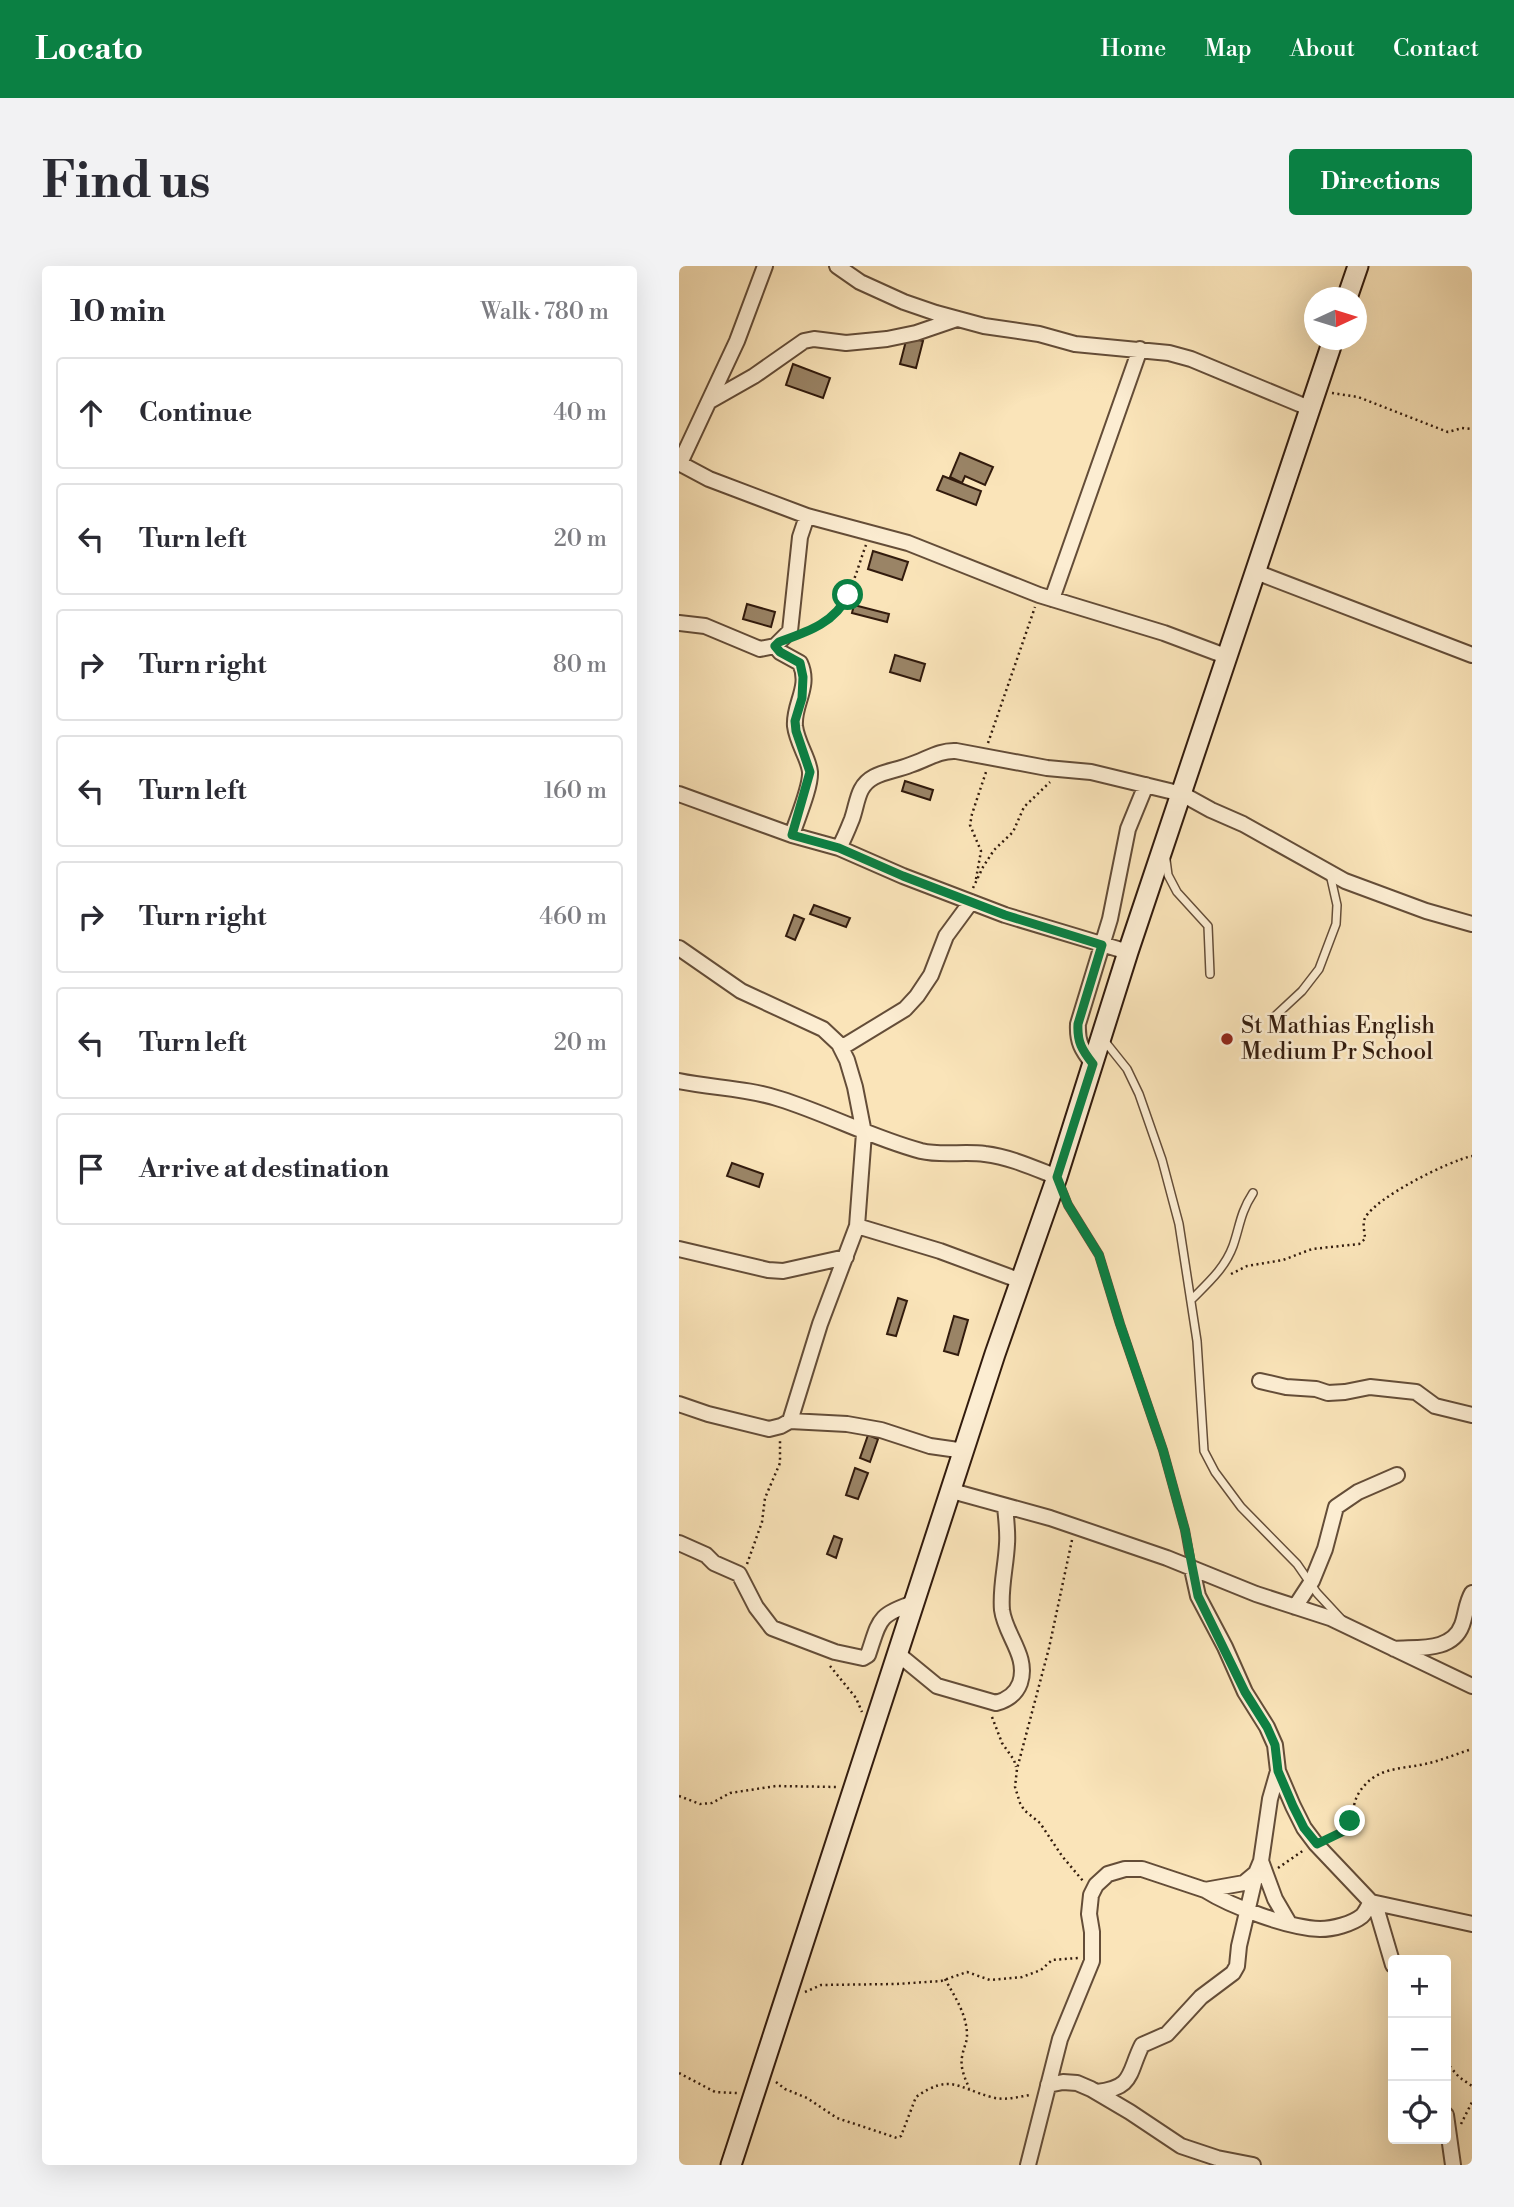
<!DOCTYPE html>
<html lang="en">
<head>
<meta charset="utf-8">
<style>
  :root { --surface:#fff; --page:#f2f2f3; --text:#2b2b33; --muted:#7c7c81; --line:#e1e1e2; --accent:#0b8043 }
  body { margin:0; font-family:"Libre Bodoni",serif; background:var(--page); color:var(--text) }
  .controls { position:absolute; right:21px; bottom:21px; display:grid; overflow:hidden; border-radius:7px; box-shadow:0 7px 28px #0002 }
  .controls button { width:63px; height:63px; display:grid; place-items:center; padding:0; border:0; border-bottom:2px solid var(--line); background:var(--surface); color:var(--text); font:35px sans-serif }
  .compass { position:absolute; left:625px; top:21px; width:63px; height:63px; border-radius:50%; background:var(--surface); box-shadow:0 7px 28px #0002; rotate:86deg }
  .stop { position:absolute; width:21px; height:21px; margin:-16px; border:5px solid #0b8043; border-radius:50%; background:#fff }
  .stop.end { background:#0b8043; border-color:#fff; box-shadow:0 2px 7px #0008 }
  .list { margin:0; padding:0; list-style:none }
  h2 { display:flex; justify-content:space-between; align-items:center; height:91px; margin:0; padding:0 28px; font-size:30px }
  h2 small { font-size:23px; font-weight:400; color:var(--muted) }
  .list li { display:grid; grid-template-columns:46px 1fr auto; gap:21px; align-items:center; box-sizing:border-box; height:112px; margin:0 14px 14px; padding:0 14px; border:2px solid var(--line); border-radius:7px }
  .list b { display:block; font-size:26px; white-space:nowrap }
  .list em { font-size:23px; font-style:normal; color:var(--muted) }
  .icon { flex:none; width:38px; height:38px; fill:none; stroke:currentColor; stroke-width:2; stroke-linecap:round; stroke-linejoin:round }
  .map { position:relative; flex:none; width:793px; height:1899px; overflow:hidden; border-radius:7px }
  header { display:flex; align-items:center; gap:42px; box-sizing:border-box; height:98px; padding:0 35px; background:var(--accent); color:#fff }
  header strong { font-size:33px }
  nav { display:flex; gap:38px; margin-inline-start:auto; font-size:24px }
  .intro { display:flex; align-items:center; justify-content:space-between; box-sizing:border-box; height:168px; padding:0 42px }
  h1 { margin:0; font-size:49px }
  .button { padding:18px 32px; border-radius:7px; background:var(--accent); color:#fff; font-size:24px; font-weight:700 }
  main { display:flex; gap:42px; padding:0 42px }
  aside { flex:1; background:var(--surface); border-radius:7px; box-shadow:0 7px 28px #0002 }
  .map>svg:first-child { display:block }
</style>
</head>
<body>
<header>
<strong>Locato</strong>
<nav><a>Home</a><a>Map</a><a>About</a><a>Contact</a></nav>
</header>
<div class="intro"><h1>Find us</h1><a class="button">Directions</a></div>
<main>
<aside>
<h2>10 min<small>Walk · 780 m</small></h2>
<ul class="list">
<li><svg class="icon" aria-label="ahead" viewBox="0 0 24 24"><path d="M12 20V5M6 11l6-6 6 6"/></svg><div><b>Continue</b></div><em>40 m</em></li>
<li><svg class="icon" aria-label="left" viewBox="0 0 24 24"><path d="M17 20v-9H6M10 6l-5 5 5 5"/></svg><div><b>Turn left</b></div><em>20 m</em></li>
<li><svg class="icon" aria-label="right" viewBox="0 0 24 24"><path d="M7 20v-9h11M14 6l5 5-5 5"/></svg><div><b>Turn right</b></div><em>80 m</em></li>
<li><svg class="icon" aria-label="left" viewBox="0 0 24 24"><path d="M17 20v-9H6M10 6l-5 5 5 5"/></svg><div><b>Turn left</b></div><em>160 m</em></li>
<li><svg class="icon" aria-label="right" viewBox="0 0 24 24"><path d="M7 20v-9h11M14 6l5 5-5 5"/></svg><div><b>Turn right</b></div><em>460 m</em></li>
<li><svg class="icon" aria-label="left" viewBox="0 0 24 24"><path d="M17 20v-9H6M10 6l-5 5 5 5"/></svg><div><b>Turn left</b></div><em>20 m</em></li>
<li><svg class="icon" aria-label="arrive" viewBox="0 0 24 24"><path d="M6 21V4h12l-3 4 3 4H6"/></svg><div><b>Arrive at destination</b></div></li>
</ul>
</aside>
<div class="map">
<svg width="793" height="1899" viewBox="0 0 793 1899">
  <rect width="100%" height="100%" fill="#fae4b9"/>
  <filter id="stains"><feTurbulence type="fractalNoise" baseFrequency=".00286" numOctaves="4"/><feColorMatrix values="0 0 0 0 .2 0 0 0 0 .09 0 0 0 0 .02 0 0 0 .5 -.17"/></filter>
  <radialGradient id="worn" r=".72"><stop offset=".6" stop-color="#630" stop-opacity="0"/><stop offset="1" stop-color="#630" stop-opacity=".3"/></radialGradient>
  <path fill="#9a8466" stroke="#321b0d" stroke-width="2" d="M228 71 244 75 237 102 221 98Z
    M114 98 151 112 144 132 107 119Z
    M281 187 314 201 306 219 286 210 283 217 271 211Z
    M264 210 302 225 297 239 258 224Z
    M194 285 229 296 223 314 189 303Z
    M68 338 96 346 92 361 64 353Z
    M175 339 210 348 208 356 173 347Z
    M216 389 246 398 241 415 211 406Z
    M226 515 254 524 251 534 223 525Z
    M135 639 171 652 167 661 131 648Z
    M115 649 125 653 116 674 107 670Z
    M53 897 84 908 80 921 48 910Z
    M219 1032 228 1035 217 1070 208 1068Z
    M275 1050 289 1054 279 1089 265 1085Z
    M189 1169 199 1173 191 1196 181 1192Z
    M176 1202 189 1207 179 1233 167 1229Z
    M155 1270 163 1273 157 1292 148 1288Z"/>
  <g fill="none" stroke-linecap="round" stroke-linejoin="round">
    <defs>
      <path id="service" d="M487 594 489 609 498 626 529 660 531 708
        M594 752 623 725 640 703 657 658 658 639 651 608
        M424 773 448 803 460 828 483 894 500 958 518 1075 525 1185 536 1206 562 1241 618 1298 638 1327 663 1354
        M381 919 389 939 420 989 441 1058 484 1184 506 1264 513 1303
        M513 1033C529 1017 546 1002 554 980 561 960 561 947 574 927"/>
      <path id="minor" d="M158 0 181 16 225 36 257 47 305 60 360 68 396 78 490 87 512 93 630 142
        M31 135 75 110 125 75 135 73 167 77 208 73 237 67 278 53
        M0 197 30 213 128 250 229 277 360 329 485 367 549 391
        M1 197 58 75 86 0
        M577 306 793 389
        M373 333 461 83
        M0 357 26 360 81 383 96 380 111 365 121 271 128 250
        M96 380 101 386 121 397C132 421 114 438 116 460 118 477 130 493 131 506 132 521 118 553 113 569
        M0 528 113 569 160 582 224 610 326 649 449 686
        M160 582C165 573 169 563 173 553 179 536 178 520 195 511 206 505 219 504 231 499 247 494 260 484 277 485L368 502 412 506 503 528 532 544 564 558 666 615 747 645 793 658
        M0 682 62 725 144 763 160 778 168 794 176 821 185 867 178 960 141 1058 111 1155 102 1160 90 1163 29 1148 0 1138
        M162 782 226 743 238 730 252 709 267 670 292 636
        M414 798C403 784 398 776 399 758L431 653 449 563 467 519
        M0 815C33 822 68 822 101 833 149 848 193 872 242 885 263 890 285 885 306 888 331 891 355 902 378 911
        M178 960 261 985 342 1015
        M0 983 89 1004 104 1005 167 991
        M581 1115 607 1121 637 1123 649 1127 666 1126 691 1121 737 1126 756 1140 793 1149
        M111 1155 168 1158 202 1164 251 1180 286 1185
        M273 1225 371 1252 488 1292 577 1328 651 1352 793 1420
        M0 1277 27 1289 35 1297 60 1308 77 1341 93 1362 156 1386 184 1392 189 1389C201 1354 198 1349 235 1337
        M513 1303 519 1330 546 1381 566 1426 588 1461 596 1479 599 1505 614 1540 625 1562 637 1578 692 1636 699 1648 714 1699
        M616 1341 633 1315 646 1283 657 1241 679 1226 718 1209
        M715 1383C739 1381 773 1386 783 1359 787 1348 787 1337 793 1327
        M219 1388 258 1420 317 1437C328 1434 337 1428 341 1417 350 1390 326 1369 323 1344 321 1322 327 1300 328 1278 329 1266 327 1252 326 1240
        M582 1595 596 1633 610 1657
        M526 1624C553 1641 610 1662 641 1663 654 1663 673 1658 683 1650 687 1646 689 1640 692 1636L793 1658
        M369 1819 384 1816 398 1817 412 1823 451 1846 502 1880 538 1892 574 1899
        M418 1826C455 1822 449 1807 463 1779L488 1768 522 1731 554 1707 558 1700 560 1680 577 1608
        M767 1849 774 1899
        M349 1899 381 1773 413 1695V1666L410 1648 412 1629 417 1619 429 1608 446 1603H463L526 1624 565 1617 577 1607 582 1595 591 1533 599 1505"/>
      <path id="secondary" d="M668 32 679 0
        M52 1899 316 1088 378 911 449 686 654 74"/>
    </defs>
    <use href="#service" stroke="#644d38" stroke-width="10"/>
    <use href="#minor" stroke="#644d38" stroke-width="18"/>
    <use href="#secondary" stroke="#321b0d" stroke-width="23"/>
    <path stroke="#321b0d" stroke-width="2.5" stroke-dasharray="2 3.5" stroke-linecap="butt" d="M653 127 679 131 769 166 783 162 793 163
      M126 367C170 349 172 319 187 279
      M309 477 356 341
      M297 613 302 585 291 559 293 548 308 503
      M294 622 304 601 315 584 334 566 345 541 371 516
      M552 1008 568 1000 604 994 633 983 680 978 686 973C686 967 683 958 686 952 697 931 770 895 793 890
      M393 1274 370 1382 338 1503 336 1521 341 1537 345 1544 361 1557 383 1590 404 1615
      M68 1298 83 1256 86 1232 101 1197V1174
      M151 1400 177 1432 183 1446
      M313 1451 323 1477 335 1494 337 1501
      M0 1530 21 1538 33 1537 51 1527 97 1520 158 1521
      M650 1572C684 1556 666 1541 685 1520 701 1501 724 1503 746 1498 761 1495 777 1488 793 1483
      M599 1602 625 1584
      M266 1713C276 1731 288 1749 288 1769 288 1777 284 1783 283 1791 281 1802 286 1812 290 1822
      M126 1726 142 1719 218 1718 262 1715 288 1706 311 1714 343 1711 362 1704 373 1694 399 1692
      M767 1796 780 1811 793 1820
      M0 1807 36 1826 58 1827
      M97 1816 106 1823 128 1832 158 1852 218 1872 222 1870 237 1831C271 1807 279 1822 312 1831 325 1835 338 1831 351 1829
      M782 1858 793 1836"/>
    <use href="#service" stroke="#fcedd2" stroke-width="7"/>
    <use href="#minor" stroke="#fcedd2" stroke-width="14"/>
    <use href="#secondary" stroke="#fcedd2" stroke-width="19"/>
  </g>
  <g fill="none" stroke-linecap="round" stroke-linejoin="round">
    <path stroke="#0b8043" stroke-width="9" d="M169 329C156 357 128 366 100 376L96 380 101 386 121 397 124 411 123 432 116 455 117 465 131 506 113 569 160 582 224 610 326 649 423 679 399 758C398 776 403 784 414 798L378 911 389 939 420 989 441 1058 484 1184 506 1264 519 1330 566 1426 588 1461 596 1479 599 1505 614 1540 625 1562 638 1578 663 1566 671 1555"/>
  </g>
  <circle fill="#8f2418" stroke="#fcedd2" stroke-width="2.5" cx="548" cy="773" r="7"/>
  <g text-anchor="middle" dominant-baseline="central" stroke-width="5" stroke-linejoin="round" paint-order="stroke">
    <g font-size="23" fill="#321b0d" stroke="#fcedd2" text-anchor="start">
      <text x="562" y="760">St Mathias English<tspan x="562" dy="26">Medium Pr School</tspan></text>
    </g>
  </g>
  <rect width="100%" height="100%" filter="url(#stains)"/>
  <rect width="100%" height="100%" fill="url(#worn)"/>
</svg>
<div class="controls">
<button>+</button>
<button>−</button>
<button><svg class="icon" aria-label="locate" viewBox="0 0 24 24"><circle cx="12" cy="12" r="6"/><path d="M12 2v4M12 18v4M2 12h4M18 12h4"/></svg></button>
</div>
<svg class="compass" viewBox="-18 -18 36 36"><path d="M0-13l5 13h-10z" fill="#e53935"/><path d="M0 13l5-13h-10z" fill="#7c7c81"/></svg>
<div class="stop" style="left:169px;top:329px"></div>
<div class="stop end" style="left:671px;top:1555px"></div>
</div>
</main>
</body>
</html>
